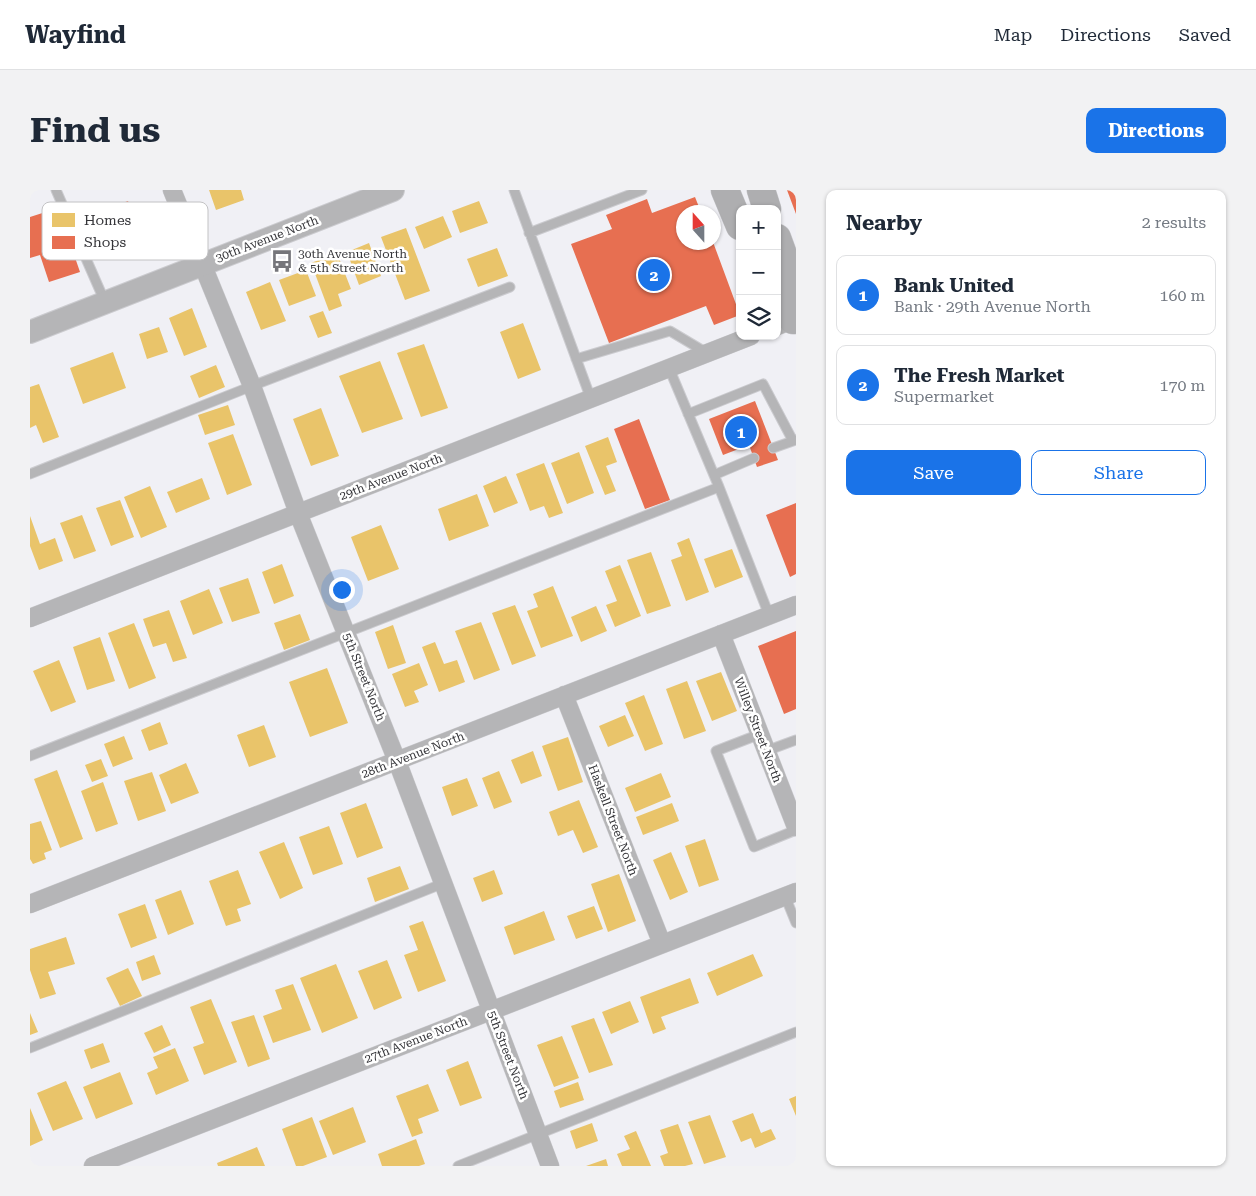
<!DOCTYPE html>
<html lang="en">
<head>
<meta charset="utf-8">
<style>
  :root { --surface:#fff; --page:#f2f2f3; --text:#1f2937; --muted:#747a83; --line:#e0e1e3; --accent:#1a73e8 }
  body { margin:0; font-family:"Roboto Serif",serif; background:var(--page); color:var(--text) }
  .controls { position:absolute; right:15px; top:15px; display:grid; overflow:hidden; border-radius:10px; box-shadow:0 1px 4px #0004 }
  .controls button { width:45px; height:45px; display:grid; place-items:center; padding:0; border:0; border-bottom:1px solid var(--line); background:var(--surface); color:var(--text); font:25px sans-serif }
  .compass { position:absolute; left:646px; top:15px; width:45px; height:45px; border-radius:50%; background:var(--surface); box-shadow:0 1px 4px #0004; rotate:339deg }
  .you { position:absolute; left:311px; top:399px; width:18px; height:18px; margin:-12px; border:4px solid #fff; border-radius:50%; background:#1a73e8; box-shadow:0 0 0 8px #1a73e833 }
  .badge { display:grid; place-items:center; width:32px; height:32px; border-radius:50%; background:var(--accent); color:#fff; font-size:16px; font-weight:700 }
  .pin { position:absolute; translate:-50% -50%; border:2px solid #fff; box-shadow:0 1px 5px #0006 }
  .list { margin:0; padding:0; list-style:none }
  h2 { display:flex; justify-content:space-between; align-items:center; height:65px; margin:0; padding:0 20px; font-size:21px }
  h2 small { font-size:16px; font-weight:400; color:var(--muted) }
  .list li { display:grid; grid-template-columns:32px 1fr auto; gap:15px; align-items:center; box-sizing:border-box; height:80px; margin:0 10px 10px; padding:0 10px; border:1px solid var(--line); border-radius:10px }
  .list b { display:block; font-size:19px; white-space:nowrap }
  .list p { margin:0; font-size:16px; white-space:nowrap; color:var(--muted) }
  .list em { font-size:16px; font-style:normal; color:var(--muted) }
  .actions { display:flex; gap:10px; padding:15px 20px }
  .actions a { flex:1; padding:11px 0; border:1px solid var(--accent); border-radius:10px; text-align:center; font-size:18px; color:var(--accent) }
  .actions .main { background:var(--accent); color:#fff }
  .icon { flex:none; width:28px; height:28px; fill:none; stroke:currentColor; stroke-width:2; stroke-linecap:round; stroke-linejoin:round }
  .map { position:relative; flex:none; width:766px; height:976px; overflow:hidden; border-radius:10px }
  header { display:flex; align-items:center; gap:30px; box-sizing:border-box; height:70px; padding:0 25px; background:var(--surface); border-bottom:1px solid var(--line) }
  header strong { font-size:24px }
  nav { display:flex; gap:28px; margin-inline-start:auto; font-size:18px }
  .intro { display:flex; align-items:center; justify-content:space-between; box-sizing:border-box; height:120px; padding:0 30px }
  h1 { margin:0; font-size:35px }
  .button { padding:12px 22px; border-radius:10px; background:var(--accent); color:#fff; font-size:18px; font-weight:700 }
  main { display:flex; gap:30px; padding:0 30px }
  aside { flex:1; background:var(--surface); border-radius:10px; box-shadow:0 1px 4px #0004 }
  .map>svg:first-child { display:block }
</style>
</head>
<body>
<header>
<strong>Wayfind</strong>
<nav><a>Map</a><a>Directions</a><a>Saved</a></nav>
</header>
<div class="intro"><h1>Find us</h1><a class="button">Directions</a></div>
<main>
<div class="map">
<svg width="766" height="976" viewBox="0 0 766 976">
  <rect width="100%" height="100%" fill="#f0f0f5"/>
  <path fill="#e9c46a" d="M179 0H211L214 10 186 20Z
    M449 11 458 33 430 43 422 21Z
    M413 26 422 47 394 59 385 37Z
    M376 38 400 101 375 110 351 47Z
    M339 53 351 86 329 95 317 62Z
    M467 58 478 86 448 97 437 69Z
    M307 63 321 99 308 104 312 116 299 121 281 73Z
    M276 80 286 106 259 116 249 90Z
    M240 92 256 131 231 140 216 102Z
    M162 118 177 157 154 166 139 128Z
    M293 121 302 143 288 148 279 126Z
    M493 133 511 180 488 189 470 142Z
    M129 137 138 162 117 169 109 144Z
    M394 154 418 218 391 227 367 163Z
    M83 162 96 198 53 214 40 178Z
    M350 171 373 229 332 243 309 186Z
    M186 175 195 197 169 208 160 186Z
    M9 194 29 247 13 253 6 235 0 238V197Z
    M198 215 205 235 175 245 168 225Z
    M291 218 309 266 281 276 263 229Z
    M203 244 222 295 197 305 178 253Z
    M578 247 587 272 576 276 586 301 575 305 555 256Z
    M549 262 564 303 537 314 521 273Z
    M514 273 533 323 519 328 514 316 500 321 486 284Z
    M476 286 488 313 464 323 453 296Z
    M172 288 180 309 146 323 137 302Z
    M120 296 137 337 111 348 94 307Z
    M447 304 459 336 419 351 408 319Z
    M90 310 104 347 81 356 66 318Z
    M52 325 66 361 44 369 30 333Z
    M0 326 10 354 25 348 33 371 9 380 0 356Z
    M351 335 369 379 338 391 321 347Z
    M659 348 679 402 656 411 641 370 652 366 647 353Z
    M702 359 713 387 685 398 674 369Z
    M621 362 641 416 617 424 597 370Z
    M252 374 264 406 244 414 232 382Z
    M590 375 611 426 585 437 576 415 587 411 575 381Z
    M218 388 230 423 202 432 189 398Z
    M523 396 543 446 511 458 497 421 508 417 503 404Z
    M179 399 193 433 163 445 150 411Z
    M485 415 506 466 482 475 462 423Z
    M566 416 577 441 551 452 541 427Z
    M139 420 157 468 143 472 136 453 123 457 113 429Z
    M270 424 280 450 254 460 244 433Z
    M451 432 470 480 444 490 425 441Z
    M104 433 126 488 99 499 78 443Z
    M363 435 376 473 358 479 345 442Z
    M70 447 85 491 57 500 43 457Z
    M405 452 414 474 427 470 435 492 409 502 392 457Z
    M29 470 46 512 21 522 3 481Z
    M389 473 398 495 384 501 389 512 375 517 362 484Z
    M297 478 318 533 280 547 259 492Z
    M691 482 707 521 682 531 666 491Z
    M657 491 676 541 654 549 636 499Z
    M614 505 633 554 615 561 595 513Z
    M595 525 604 546 578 557 569 536Z
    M130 532 138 554 119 561 111 540Z
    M234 535 246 567 219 577 207 545Z
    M94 546 103 569 83 577 74 554Z
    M538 547 553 592 528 601 512 556Z
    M503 561 512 586 491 594 481 570Z
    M71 569 78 586 62 592 55 575Z
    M156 573 169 603 141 614 129 585Z
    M27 580 53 649 30 658 4 589Z
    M469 581 482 612 464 619 452 588Z
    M122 582 136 621 108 631 94 591Z
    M631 583 641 607 605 622 595 598Z
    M437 588 448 616 422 626 412 597Z
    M73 592 88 634 66 642 51 601Z
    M549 610 568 657 553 663 543 640 528 646 519 622Z
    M336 613 353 658 327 668 310 623Z
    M642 613 649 631 613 645 606 627Z
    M11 631 22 660 14 663 16 669 3 674 0 669V634Z
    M299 636 313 674 283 685 269 647Z
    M675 649 689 690 669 697 655 656Z
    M254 652 273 698 250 709 229 662Z
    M641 662 658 702 640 710 623 670Z
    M370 676 379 699 345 712 337 688Z
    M208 680 221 714 207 719 211 731 196 736 179 691Z
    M464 680 473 704 452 712 443 688Z
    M589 684 606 731 578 742 561 694Z
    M151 700 164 734 138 745 125 710Z
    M115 714 127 748 101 758 88 724Z
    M564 716 573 739 546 749 537 726Z
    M514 721 525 750 484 765 474 737Z
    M393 731 416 791 388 802 374 765 388 760 379 736Z
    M36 747 45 774 18 782 26 804 10 809 0 780V759Z
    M723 764 733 786 687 806 677 783Z
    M124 765 131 784 112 791 106 772Z
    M357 770 372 808 344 820 328 781Z
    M306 774 328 828 292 843 270 788Z
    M98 778 112 806 90 816 76 788Z
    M660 788 669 813 631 827 636 839 623 844 610 807Z
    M263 794 281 840 243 853 233 826 252 819 245 800Z
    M181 809 207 872 174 885 163 857 174 853 160 817Z
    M600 811 609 832 581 844 572 822Z
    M0 823 8 842 0 845Z
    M224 825 240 869 218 877 201 832Z
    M564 828 583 875 559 883 541 836Z
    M132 835 141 855 124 863 114 843Z
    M532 846 549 888 524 897 507 855Z
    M73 853 80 872 61 879 54 860Z
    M145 858 159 891 126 905 117 883 128 878 123 867Z
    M438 871 452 908 430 916 416 880Z
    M90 882 103 914 66 929 53 897Z
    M36 891 53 929 23 941 7 903Z
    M548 892 554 910 530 918 524 901Z
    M398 894 409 921 388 929 393 943 382 947 366 906Z
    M766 906V926L759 909Z
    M323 917 336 952 303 965 289 931Z
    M0 918 13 950 0 956Z
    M723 923 731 943 741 939 746 949 725 958 721 948 711 952 702 931Z
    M680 925 696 967 674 974 658 932Z
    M282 927 297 967 273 976H266L252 939Z
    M562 933 568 951 546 959 540 941Z
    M648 934 663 974 655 976H634L630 966 638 963 630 940Z
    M606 941 621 976H592L587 964 600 959 594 946Z
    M386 949 395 974 389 976H352L348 964Z
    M227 957 235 976H188L187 973Z
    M576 969 578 976H556Z"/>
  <path fill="#e76f51" d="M757 0H766V24Z
    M665 7 671 22H654V52H683L710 125 684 135 676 116 579 153 541 54 582 39 576 25 617 9 622 23Z
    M98 11 111 43 81 55 68 22Z
    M28 18 50 82 19 92 10 65 0 68V27Z
    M725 211 748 270 727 277 719 255 693 265 679 229Z
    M609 229 640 310 615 319 584 239Z
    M766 313V384L760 387 736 325Z
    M766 441V519L754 524 728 456Z"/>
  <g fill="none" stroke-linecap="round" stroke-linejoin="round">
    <defs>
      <path id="service" d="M26 0 75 112
        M484 0 561 209
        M499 43 612 0
        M546 169 640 141 677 163
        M639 178 689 297
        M658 224 733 194 763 251
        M743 258 766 250
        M0 284 222 196 480 97
        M684 285 724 268
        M730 544 686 561 724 657 766 640
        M736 561 766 550
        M0 566 689 297 739 425
        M755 706 766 733
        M0 858 414 693
        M428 976 766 842"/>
      <path id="minor" d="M142 0 222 196 268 323 367 571 520 976
        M747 136 766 129
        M0 428 721 146
        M691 444 766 637
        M534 505 632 754
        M0 714 766 415
        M63 976 766 702"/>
      <path id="tertiary" d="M0 142 363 0"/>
      <path id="primary" d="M695 0 710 36
        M731 0 737 19
        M747 48 759 81 763 130"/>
    </defs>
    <use href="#service" stroke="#cbcbcf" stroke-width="11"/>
    <use href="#minor" stroke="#cbcbcf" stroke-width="19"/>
    <use href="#tertiary" stroke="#cbcbcf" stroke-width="24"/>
    <use href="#primary" stroke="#cbcbcf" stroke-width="29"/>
    <use href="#service" stroke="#b5b5b7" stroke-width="9"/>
    <use href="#minor" stroke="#b5b5b7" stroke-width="18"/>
    <use href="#tertiary" stroke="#b5b5b7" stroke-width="22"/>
    <use href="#primary" stroke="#aeaeb0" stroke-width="28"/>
  </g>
  <defs>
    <symbol id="bus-bare" viewBox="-9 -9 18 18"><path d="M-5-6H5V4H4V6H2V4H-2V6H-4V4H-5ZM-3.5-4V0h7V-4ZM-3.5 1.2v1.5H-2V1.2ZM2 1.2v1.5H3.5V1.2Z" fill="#76767b" stroke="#fff" stroke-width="2.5" paint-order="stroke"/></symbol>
  </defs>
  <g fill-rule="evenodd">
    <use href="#bus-bare" x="236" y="55" width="32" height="32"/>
  </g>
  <g text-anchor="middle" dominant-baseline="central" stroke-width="5" stroke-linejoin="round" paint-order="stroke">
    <g font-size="12" fill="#353539" stroke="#fff">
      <text transform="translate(237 49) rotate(-21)">30th Avenue North</text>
      <text transform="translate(361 287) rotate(-21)">29th Avenue North</text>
      <text transform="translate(334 487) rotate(68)">5th Street North</text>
      <text transform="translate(728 540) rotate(69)">Willey Street North</text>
      <text transform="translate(383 565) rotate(-21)">28th Avenue North</text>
      <text transform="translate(583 630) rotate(69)">Haskell Street North</text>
      <text transform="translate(386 850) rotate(-21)">27th Avenue North</text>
      <text transform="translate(478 865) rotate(69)">5th Street North</text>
    </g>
    <g font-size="12" fill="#353539" stroke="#fff" text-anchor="start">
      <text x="268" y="64">30th Avenue North<tspan x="268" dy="14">&amp; 5th Street North</tspan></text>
    </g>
  </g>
  <rect x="12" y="12" width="166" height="58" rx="8" fill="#fff" stroke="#c2c2c4" stroke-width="1"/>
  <rect x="22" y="23" width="23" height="14" fill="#e9c46a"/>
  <rect x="22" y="46" width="23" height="13" fill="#e76f51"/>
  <g font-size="14" fill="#353539">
    <text x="54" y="35">Homes</text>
    <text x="54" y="57">Shops</text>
  </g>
</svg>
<div class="controls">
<button>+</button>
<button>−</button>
<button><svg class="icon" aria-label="layers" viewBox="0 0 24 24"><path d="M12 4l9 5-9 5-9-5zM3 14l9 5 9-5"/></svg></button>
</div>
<svg class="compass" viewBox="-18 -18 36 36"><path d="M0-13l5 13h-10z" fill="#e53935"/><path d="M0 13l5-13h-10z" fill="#747a83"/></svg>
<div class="you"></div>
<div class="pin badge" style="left:711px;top:242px">1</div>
<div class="pin badge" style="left:624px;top:85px">2</div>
</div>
<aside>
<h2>Nearby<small>2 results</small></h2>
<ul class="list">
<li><span class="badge">1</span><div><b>Bank United</b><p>Bank · 29th Avenue North</p></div><em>160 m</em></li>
<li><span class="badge">2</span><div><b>The Fresh Market</b><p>Supermarket</p></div><em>170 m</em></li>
</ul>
<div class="actions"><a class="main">Save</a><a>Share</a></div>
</aside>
</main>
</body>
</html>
